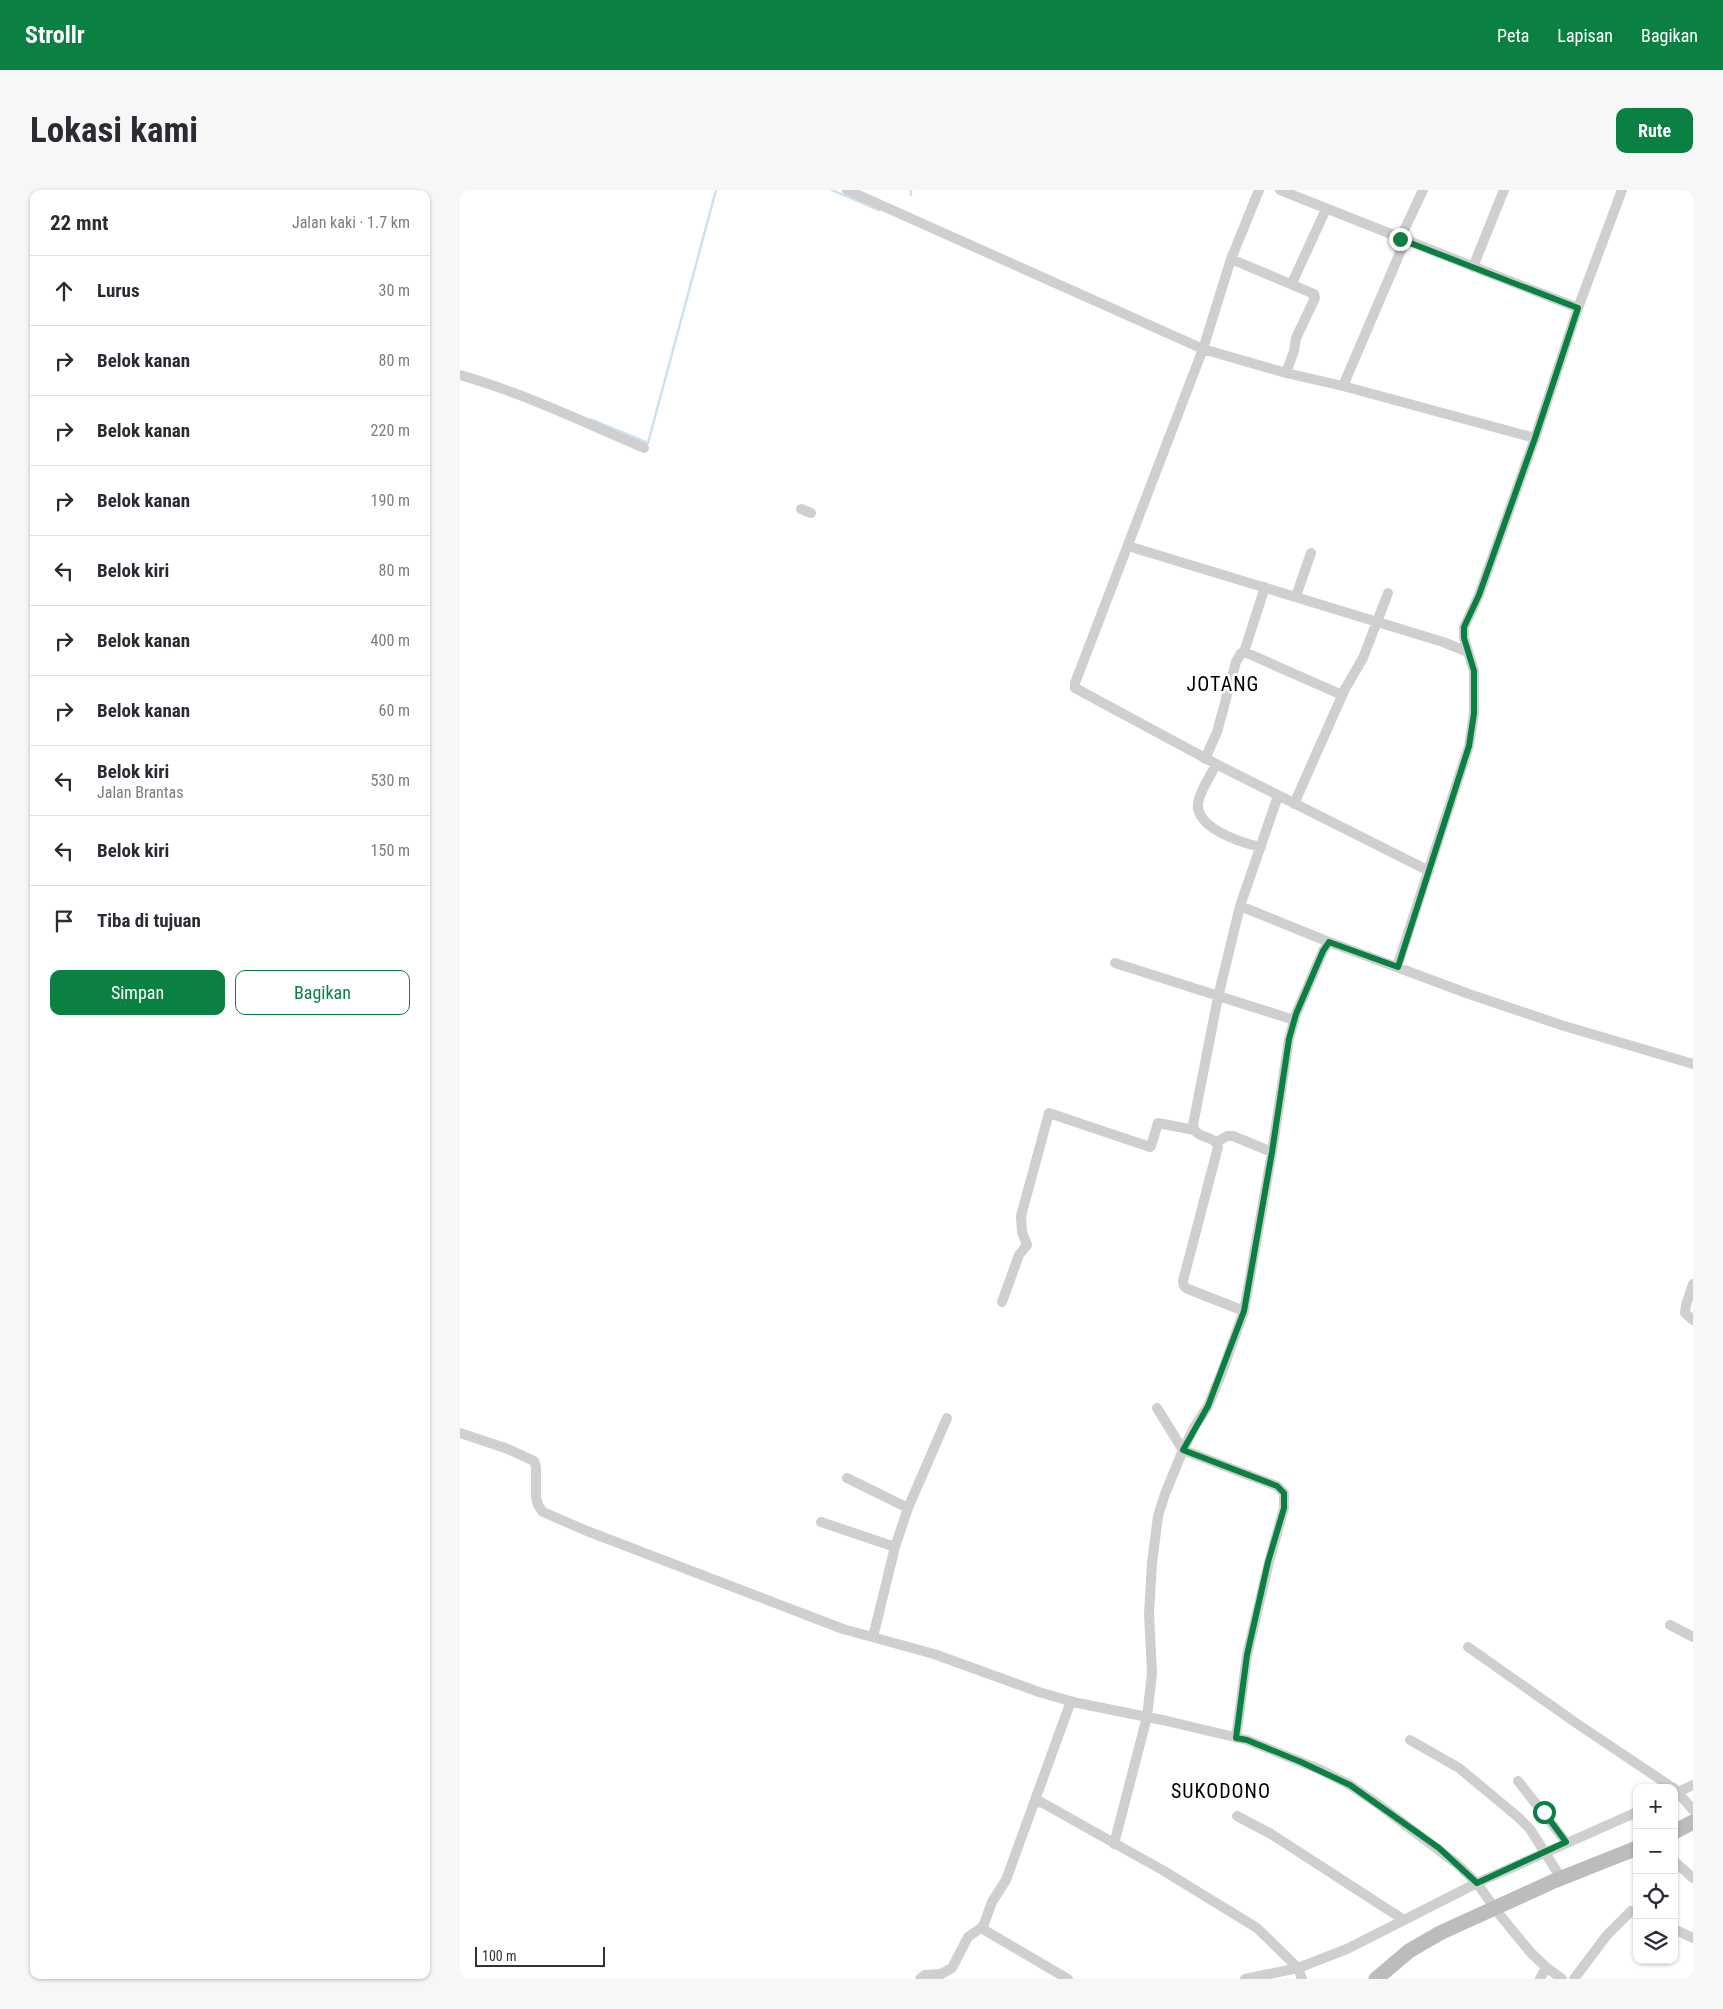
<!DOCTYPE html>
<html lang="id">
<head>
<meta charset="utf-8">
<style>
  :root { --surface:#fff; --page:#f7f7f7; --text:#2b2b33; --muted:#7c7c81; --line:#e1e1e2; --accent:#0b8043 }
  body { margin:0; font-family:"Roboto Condensed",sans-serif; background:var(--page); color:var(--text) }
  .controls { position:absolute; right:15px; bottom:15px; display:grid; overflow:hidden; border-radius:10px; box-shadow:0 1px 4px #0004 }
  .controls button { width:45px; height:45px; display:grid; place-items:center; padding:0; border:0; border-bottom:1px solid var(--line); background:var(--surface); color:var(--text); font:25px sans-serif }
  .scale { position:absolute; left:15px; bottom:12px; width:130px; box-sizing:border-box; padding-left:5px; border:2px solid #323232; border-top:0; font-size:14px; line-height:18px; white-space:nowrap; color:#323232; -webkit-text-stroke:4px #fff; paint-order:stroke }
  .stop { position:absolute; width:15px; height:15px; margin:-11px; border:4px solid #0b8043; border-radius:50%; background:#fff }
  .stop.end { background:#0b8043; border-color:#fff; box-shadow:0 1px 5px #0008 }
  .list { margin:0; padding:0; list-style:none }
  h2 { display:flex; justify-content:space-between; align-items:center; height:65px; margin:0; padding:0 20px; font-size:21px }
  h2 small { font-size:16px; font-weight:400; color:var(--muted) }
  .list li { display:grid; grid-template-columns:32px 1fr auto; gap:15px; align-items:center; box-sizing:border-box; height:70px; padding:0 20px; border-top:1px solid var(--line) }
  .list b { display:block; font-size:19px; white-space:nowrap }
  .list p { margin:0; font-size:16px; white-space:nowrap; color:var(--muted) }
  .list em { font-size:16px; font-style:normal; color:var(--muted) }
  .actions { display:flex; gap:10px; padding:15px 20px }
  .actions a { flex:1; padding:11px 0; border:1px solid var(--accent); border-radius:10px; text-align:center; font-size:18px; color:var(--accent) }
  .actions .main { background:var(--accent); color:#fff }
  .icon { flex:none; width:28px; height:28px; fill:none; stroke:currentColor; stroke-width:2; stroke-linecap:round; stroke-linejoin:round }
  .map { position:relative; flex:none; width:1233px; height:1789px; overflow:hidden; border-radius:10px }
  header { display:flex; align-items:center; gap:30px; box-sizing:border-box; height:70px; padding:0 25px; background:var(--accent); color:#fff }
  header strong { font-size:24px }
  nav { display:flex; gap:28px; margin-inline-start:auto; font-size:18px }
  .intro { display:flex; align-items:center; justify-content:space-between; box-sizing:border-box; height:120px; padding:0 30px }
  h1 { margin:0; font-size:35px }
  .button { padding:12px 22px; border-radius:10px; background:var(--accent); color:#fff; font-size:18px; font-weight:700 }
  main { display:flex; gap:30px; padding:0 30px }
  aside { flex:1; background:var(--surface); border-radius:10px; box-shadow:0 1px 4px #0004 }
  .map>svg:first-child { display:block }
</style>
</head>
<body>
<header>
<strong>Strollr</strong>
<nav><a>Peta</a><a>Lapisan</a><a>Bagikan</a></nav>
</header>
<div class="intro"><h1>Lokasi kami</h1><a class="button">Rute</a></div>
<main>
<aside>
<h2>22 mnt<small>Jalan kaki · 1.7 km</small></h2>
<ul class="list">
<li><svg class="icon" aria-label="ahead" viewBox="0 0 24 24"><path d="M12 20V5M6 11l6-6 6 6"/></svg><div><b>Lurus</b></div><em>30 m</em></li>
<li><svg class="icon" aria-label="right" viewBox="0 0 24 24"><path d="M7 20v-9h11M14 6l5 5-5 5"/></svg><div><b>Belok kanan</b></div><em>80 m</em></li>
<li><svg class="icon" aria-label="right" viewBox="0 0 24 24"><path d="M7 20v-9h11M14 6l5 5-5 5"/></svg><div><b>Belok kanan</b></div><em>220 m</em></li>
<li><svg class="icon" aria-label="right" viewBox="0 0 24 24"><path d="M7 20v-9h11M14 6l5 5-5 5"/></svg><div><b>Belok kanan</b></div><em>190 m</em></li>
<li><svg class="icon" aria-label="left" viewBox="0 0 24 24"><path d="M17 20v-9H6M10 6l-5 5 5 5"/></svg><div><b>Belok kiri</b></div><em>80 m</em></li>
<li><svg class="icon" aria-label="right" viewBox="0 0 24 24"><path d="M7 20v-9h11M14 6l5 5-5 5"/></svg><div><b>Belok kanan</b></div><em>400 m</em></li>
<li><svg class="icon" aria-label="right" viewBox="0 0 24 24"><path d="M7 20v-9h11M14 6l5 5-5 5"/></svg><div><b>Belok kanan</b></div><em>60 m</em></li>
<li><svg class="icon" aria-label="left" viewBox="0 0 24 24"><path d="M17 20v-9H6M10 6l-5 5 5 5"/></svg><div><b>Belok kiri</b><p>Jalan Brantas</p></div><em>530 m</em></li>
<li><svg class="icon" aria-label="left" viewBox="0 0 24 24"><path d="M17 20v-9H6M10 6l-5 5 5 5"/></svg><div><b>Belok kiri</b></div><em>150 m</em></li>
<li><svg class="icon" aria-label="arrive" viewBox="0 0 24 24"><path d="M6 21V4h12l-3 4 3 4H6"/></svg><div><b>Tiba di tujuan</b></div></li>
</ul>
<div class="actions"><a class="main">Simpan</a><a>Bagikan</a></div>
</aside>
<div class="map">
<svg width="1233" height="1789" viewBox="0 0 1233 1789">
  <rect width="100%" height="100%" fill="#fff"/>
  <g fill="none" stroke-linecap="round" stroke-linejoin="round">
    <path stroke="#cbe2f0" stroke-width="2.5" d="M372 0 419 20
      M451 5V0
      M130 229 188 253 256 0"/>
    <path stroke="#cfcfcf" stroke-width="10" d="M387 0 743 159 826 183 883 196 1075 248
      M799 0 771 69 743 159 615 493V498L756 574 969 681
      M820 0 1118 118
      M940 49 963 0
      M771 69 854 104 855 108 836 148 834 161 826 183
      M1013 77 1044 0
      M832 93 866 19
      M0 185C63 203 124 232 184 258
      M883 196 945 51
      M341 319 351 323
      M668 356 983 452 1008 462
      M836 406 851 363
      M784 462 805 397
      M745 569 757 542 776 472 781 463H787L882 505
      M756 574C751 586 742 597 739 609 730 637 782 653 801 657
      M834 614 885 499 903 468 928 403
      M780 716 818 606
      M655 773 834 830
      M937 777 1009 556 1014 523V481L1004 448V437L1019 405 1075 248 1118 118 1162 0
      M757 952 767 946H773L812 962
      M1233 1094 1226 1115 1225 1123 1233 1130
      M542 1112 559 1065 567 1055 562 1042 561 1026 589 923 690 957 691 956 698 933 734 940
      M784 1121 728 1099 724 1096 723 1091 758 957C755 944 735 950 733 935L758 807 780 716 869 752 1009 804 1101 835 1233 874
      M697 1218 723 1260 817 1296 824 1303V1318L809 1372 787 1465 776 1548
      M0 1243 48 1259 74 1271 76 1277V1307L78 1315 83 1322 127 1341 383 1439 474 1464 579 1502 613 1512 707 1531 787 1550 861 1580 890 1595 918 1614 997 1674 1017 1693 1035 1719 1071 1763 1086 1777 1102 1789
      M387 1288 448 1318
      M361 1332 435 1357
      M1210 1435 1233 1447
      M413 1447 435 1357 448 1318 487 1228
      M1008 1457 1119 1535 1213 1598
      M950 1550 999 1578 1058 1627 1070 1639 1101 1688
      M1058 1591 1106 1652
      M1214 1598 1233 1620
      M1214 1604 1233 1595
      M575 1613 581 1612 704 1681 797 1738 838 1778 842 1789
      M777 1626 811 1644 944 1730
      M654 1654 687 1527 692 1483 689 1424 692 1373 698 1326 705 1304 723 1260 735 1236 748 1216 762 1182 784 1121 812 962 829 849 836 824 863 761 869 752
      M1214 1671 1233 1688
      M521 1738 608 1789
      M1214 1739 1233 1748
      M460 1789 465 1785 481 1784 492 1778 508 1747 521 1738 524 1734 532 1712 546 1690 611 1511
      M785 1789 838 1778 887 1759 1017 1693 1177 1622
      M1080 1789 1086 1777
      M1114 1789 1147 1745 1171 1721"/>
    <path stroke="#bcbcbc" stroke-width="15" d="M1214 1642 1233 1632
      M916 1789 949 1761 980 1743 1094 1691 1177 1658"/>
  </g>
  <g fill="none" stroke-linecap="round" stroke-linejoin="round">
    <path stroke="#0b8043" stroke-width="6" d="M940 49 1118 118 1075 248 1019 405 1004 437V448L1014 481V523L1009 556 938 777 869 752 863 761 836 824 829 849 812 962 784 1121 748 1216 723 1260 817 1296 824 1303V1318L808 1372 787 1465 776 1548 787 1550 841 1572 890 1595 979 1658 1017 1693 1106 1652 1084 1622"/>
  </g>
  <g text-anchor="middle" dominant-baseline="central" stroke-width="5" stroke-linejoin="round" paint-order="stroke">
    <g font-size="20" letter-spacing="1" fill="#000" stroke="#fff">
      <text x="763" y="494">JOTANG</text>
      <text x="761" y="1601">SUKODONO</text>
    </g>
  </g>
</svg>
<div class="controls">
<button>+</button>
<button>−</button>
<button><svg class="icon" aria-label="locate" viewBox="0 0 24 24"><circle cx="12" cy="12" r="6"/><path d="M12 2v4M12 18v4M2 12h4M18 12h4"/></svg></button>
<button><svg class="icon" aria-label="layers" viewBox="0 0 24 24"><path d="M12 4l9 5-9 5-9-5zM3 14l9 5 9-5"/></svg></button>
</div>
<div class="scale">100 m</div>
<div class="stop" style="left:1084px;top:1622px"></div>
<div class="stop end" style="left:940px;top:49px"></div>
</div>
</main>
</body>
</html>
